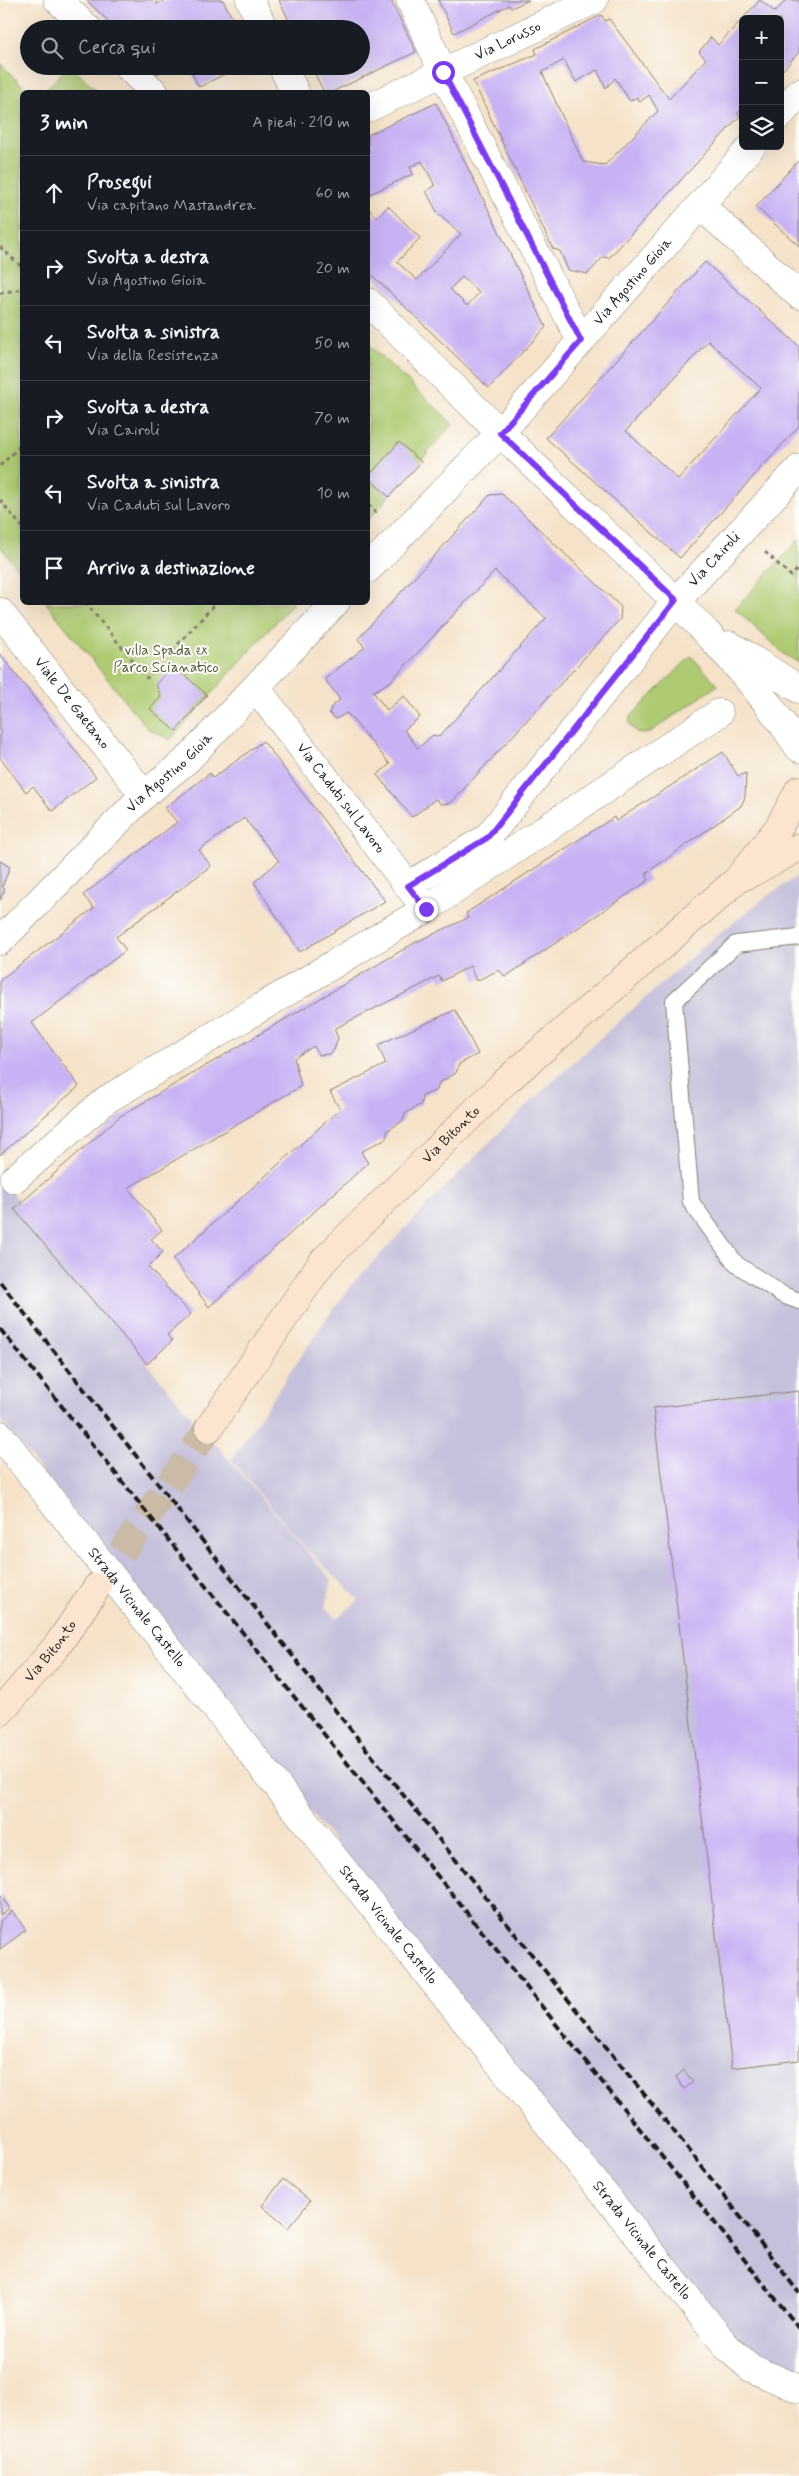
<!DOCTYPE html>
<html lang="it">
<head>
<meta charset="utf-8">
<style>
  :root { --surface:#171b24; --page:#20242c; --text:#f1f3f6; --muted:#9ea1a6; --line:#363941 }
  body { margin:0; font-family:Mynerve,sans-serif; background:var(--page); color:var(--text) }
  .controls { position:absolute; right:15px; top:15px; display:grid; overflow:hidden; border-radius:8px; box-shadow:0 5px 20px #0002 }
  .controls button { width:45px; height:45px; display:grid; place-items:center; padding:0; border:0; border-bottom:1px solid var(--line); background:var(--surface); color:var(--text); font:25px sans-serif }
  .stop { position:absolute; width:15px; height:15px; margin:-11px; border:4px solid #7c3aed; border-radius:50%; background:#fff }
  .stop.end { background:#7c3aed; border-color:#fff; box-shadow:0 1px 5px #0008 }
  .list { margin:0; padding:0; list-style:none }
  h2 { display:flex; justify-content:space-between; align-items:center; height:65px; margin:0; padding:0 20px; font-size:21px }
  h2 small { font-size:16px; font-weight:400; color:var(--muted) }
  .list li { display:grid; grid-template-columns:32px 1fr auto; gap:15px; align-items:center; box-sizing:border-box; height:75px; padding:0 20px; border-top:1px solid var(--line) }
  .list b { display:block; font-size:19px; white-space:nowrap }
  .list p { margin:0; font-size:16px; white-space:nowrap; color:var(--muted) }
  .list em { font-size:16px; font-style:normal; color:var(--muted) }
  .icon { flex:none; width:28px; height:28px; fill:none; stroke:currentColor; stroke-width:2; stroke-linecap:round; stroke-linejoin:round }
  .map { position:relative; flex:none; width:799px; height:2476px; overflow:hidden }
  .search { position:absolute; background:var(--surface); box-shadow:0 5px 20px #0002; left:20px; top:20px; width:350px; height:55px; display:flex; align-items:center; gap:12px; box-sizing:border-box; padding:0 18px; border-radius:28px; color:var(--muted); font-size:19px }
  .panel { position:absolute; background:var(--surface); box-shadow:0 5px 20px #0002; left:20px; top:90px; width:350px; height:515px; border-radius:8px }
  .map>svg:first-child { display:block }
</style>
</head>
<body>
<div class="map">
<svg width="799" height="2476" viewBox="0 0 799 2476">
  <rect width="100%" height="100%" fill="#fdfcf7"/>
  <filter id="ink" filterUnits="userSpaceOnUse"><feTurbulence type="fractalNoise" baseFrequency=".02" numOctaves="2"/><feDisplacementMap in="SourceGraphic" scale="10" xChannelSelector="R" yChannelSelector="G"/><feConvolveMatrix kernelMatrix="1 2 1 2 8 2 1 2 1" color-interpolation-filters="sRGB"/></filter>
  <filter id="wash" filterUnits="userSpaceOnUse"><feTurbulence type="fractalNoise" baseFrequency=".0096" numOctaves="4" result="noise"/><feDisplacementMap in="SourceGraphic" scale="20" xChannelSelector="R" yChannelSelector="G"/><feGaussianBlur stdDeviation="1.12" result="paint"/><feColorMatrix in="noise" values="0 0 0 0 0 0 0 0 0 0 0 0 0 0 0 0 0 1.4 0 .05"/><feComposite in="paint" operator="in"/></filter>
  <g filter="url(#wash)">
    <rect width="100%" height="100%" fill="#f5e2c9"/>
    <path fill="#c5c0db" d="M799 875V2374L717 2328 0 1419V1178L21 1203 14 1209 332 1580 325 1607 337 1618 359 1600 305 1547 231 1460 325 1321 354 1282 434 1198 524 1108 608 1031 711 940 763 899Z"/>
    <path fill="#aecb72" stroke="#657447" d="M0 63 29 92H22V574L0 546Z
      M68 66H70L98 92H44Z
      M368 344 453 424 368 520Z
      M799 539V663L784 654 735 609Z
      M46 603H293L170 740 147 728Z
      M691 656 718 685 649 733C639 736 633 731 629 722L631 716Z"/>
    <g id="blocks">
      <path fill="#c9b2f4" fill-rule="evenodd" d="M86 0H156L157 4 166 0H223L238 29H117Z
        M279 0H391L416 52 332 92H324L311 66H361V29H293Z
        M438 0H529L511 8 509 5 454 33Z
        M760 0 775 12 786 0H799V52L780 73V19H743V108L738 113 740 116 609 258 603 257 588 274 568 270 560 251 553 249 473 81 537 54 535 49 601 15 605 21 609 19 669 99 706 59 699 52 711 37 718 45ZM564 60 576 82 597 70 606 88 615 78 630 101 637 97 640 102 649 95 658 111 605 165 583 162 542 72Z
        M151 66H171L157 74Z
        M188 66H241L199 87Z
        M436 103 546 327 489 388 368 271V208L377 218 388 206 420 238 397 262 417 280 461 234 438 214 426 191 435 186 422 161 410 167 413 174 368 195V135ZM462 277 479 293 467 306 450 289Z
        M799 160V246L756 207Z
        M705 262 799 346V426L680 558 546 438ZM708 341 761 388 678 479 626 431Z
        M399 442 421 462 389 497 368 477Z
        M502 494 621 607 620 619 451 803 441 804 436 799 412 817 377 775 390 764 347 713 336 719 329 713 331 707 340 700 325 679 365 647 358 639 490 495ZM495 571 546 618 439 737 433 735 418 748 404 730 420 717 404 696 387 710 373 692 391 681Z
        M0 654 96 777 52 811 33 786 26 792 0 758Z
        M173 665 207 695 176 731 150 709 161 697 156 684Z
        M263 741 385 901 300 952 254 882 279 861 244 818 199 850 211 866 116 937 126 950 32 1023 79 1086 0 1155V980L94 908 83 895 177 822 165 808 210 773 213 778Z
        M723 752 738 776 746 773 745 797 741 806 648 872 646 874 649 880 505 977 499 970 476 981 470 966 442 981 439 976 334 1029 338 1038 334 1050 329 1054 319 1055 314 1046 294 1058 301 1086 128 1188 162 1230 151 1239 163 1252 148 1267 191 1314 167 1335 172 1341 147 1364 14 1209 119 1117 416 942 468 918 466 913 614 817 616 821Z
        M0 861 10 867 2 887 5 889 0 900Z
        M455 1010 478 1054 459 1064 456 1073 439 1083 437 1090 422 1096 421 1104 405 1114 403 1121 388 1130 386 1138 361 1152 368 1163 209 1307 173 1259 340 1109 330 1092 386 1064 378 1045Z
        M799 1391V2060L732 2068 653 1408Z
        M0 1894 10 1909 0 1915Z
        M12 1911 26 1930 0 1949V1921Z
        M684 2070 693 2082 684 2089 676 2077Z
        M283 2179 310 2201 288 2228 262 2206Z"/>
    </g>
  </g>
  <g filter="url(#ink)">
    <use href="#blocks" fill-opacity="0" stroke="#887f72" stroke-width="1"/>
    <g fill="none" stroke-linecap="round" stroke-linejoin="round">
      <path stroke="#cabaa6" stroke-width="28" stroke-dasharray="28 14" stroke-linecap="butt" d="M97 1587 209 1428"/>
      <defs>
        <path id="service" d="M799 937 736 944 674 1001 691 1202 736 1264 783 1295 799 1301"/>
        <g id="minor">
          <path d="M58 0 88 29"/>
          <path d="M250 0 264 29"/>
          <path d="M410 0 443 72 581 341"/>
          <path d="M127 66 154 92"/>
          <path d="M282 66 295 92"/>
          <path id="s1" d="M368 108 594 0"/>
          <path d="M780 115 799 93"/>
          <path d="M700 205 799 295"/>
          <path d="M368 302C439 373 511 444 585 514 661 587 741 658 799 748"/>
          <path id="s2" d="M368 569 500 433 752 146"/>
          <path id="s3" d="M0 612 144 795"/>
          <path d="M730 645 799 689"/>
          <path id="s4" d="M256 688 419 900"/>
          <path id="s5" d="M408 886 487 838 676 601 799 469"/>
          <path id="s6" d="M0 941 144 795 187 760 336 602"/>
          <path d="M14 1179 106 1100 426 909 719 713"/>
          <path id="s7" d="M0 1435 339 1864 728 2348 751 2368 799 2389"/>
        </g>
        <g id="secondary">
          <path d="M745 876 799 847"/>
          <path id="s8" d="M209 1428 323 1261 504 1083 737 880 779 827 799 790"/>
          <path id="s9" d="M0 1712 57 1646 97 1587"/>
        </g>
      </defs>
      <use href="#service" stroke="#887f72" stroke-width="18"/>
      <use href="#minor" stroke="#887f72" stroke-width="29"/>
      <use href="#secondary" stroke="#887f72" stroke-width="29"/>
      <path stroke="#887f72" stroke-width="3" stroke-dasharray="4 4" stroke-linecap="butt" d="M0 247 22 267
        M0 293 22 289
        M0 466 22 444
        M0 500 22 527
        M368 505 377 514
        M765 552 791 576 799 568
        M85 602 147 678 217 602"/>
      <use href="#service" stroke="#fff" stroke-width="16"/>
      <use href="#minor" stroke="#fff" stroke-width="28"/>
      <use href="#secondary" stroke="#fce5d0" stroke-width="28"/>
      <path stroke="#1c1c1c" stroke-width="4" stroke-dasharray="8 4" stroke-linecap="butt" d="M0 1282 339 1715 689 2150 799 2293
        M0 1329 799 2328"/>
    </g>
  </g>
  <g fill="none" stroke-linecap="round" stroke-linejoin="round" filter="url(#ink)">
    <path stroke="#7c3aed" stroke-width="6" d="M426 909 408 886 487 838 676 600 500 433 581 341 443 72"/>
  </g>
  <g text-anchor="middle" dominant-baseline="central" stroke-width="4" stroke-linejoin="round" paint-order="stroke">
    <g font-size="15" fill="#1c1c1c" stroke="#fdfcf7">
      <text stroke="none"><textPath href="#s1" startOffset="155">Via Lorusso</textPath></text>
      <text stroke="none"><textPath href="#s2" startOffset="391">Via Agostino Gioia</textPath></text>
      <text stroke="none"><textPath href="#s5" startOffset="452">Via Cairoli</textPath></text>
      <text stroke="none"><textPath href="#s3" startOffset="116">Viale De Gaetano</textPath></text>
      <text stroke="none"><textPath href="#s6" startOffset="239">Via Agostino Gioia</textPath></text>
      <text stroke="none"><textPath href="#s4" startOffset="139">Via Caduti sul Lavoro</textPath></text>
      <text stroke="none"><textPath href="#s8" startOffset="382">Via Bitonto</textPath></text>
      <text stroke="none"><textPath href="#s7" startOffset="220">Strada Vicinale Castello</textPath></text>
      <text stroke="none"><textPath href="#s9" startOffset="79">Via Bitonto</textPath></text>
      <text stroke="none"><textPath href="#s7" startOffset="625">Strada Vicinale Castello</textPath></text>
      <text stroke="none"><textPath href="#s7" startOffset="1030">Strada Vicinale Castello</textPath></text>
    </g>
    <g font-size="15" fill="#4f593a" stroke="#fdfcf7">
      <text x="166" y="651">villa Spada ex<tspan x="166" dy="17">Parco Scianatico</tspan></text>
    </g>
  </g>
</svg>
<div class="controls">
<button>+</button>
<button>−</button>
<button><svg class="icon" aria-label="layers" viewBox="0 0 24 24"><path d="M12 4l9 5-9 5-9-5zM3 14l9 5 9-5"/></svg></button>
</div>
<div class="stop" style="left:443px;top:72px"></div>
<div class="stop end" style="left:426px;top:909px"></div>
<div class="search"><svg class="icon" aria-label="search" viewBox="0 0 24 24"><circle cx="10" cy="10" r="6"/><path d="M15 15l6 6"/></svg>Cerca qui</div>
<section class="panel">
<h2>3 min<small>A piedi · 210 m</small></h2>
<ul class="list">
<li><svg class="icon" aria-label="ahead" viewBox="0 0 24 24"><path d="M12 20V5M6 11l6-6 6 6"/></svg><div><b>Prosegui</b><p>Via capitano Mastandrea</p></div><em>60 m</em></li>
<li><svg class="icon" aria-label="right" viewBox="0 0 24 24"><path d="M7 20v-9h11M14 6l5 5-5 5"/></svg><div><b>Svolta a destra</b><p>Via Agostino Gioia</p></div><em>20 m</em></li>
<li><svg class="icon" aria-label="left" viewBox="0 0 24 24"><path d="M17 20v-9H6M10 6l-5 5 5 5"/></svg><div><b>Svolta a sinistra</b><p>Via della Resistenza</p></div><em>50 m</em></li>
<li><svg class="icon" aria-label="right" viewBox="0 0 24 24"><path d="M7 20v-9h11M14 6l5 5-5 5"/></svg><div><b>Svolta a destra</b><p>Via Cairoli</p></div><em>70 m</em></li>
<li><svg class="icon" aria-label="left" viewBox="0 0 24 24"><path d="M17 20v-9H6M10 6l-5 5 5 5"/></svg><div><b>Svolta a sinistra</b><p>Via Caduti sul Lavoro</p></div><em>10 m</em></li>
<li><svg class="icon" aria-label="arrive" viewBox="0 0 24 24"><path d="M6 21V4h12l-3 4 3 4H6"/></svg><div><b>Arrivo a destinazione</b></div></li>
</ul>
</section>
</div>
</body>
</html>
